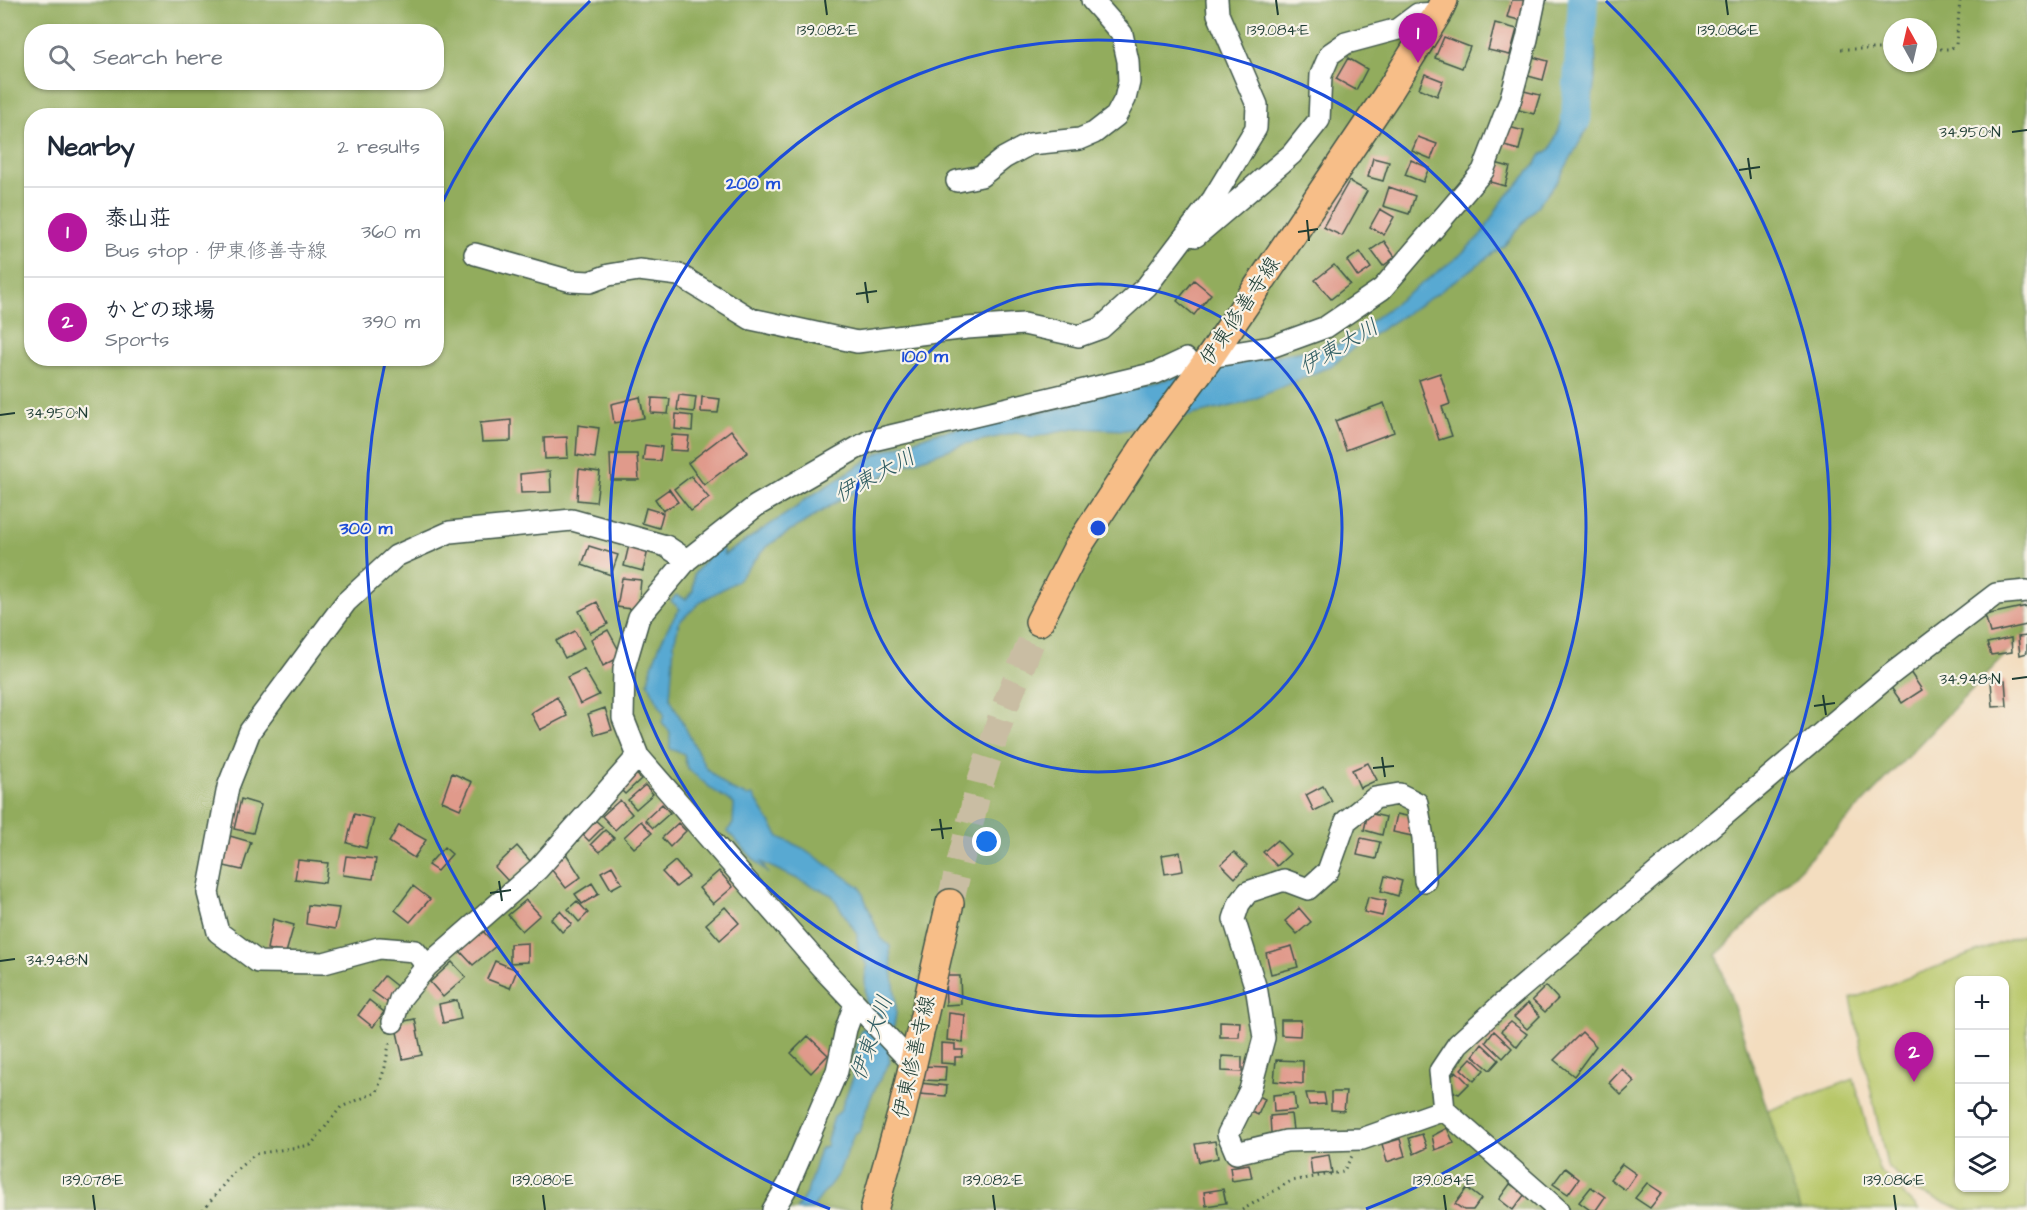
<!DOCTYPE html>
<html lang="en">
<head>
<meta charset="utf-8">
<style>
  :root { --surface:#fff; --page:#f2f2f3; --text:#1f2937; --muted:#747a83; --line:#e0e1e3; --accent:#b5179e }
  body { margin:0; font-family:"Architects Daughter","Klee One",sans-serif; background:var(--page); color:var(--text) }
  .controls { position:absolute; right:18px; bottom:18px; display:grid; overflow:hidden; border-radius:12px; box-shadow:0 2px 4px #0004 }
  .controls button { width:54px; height:54px; display:grid; place-items:center; padding:0; border:0; border-bottom:2px solid var(--line); background:var(--surface); color:var(--text); font:30px sans-serif }
  .compass { position:absolute; left:1883px; top:18px; width:54px; height:54px; border-radius:50%; background:var(--surface); box-shadow:0 2px 4px #0004; rotate:352deg }
  .you { position:absolute; left:987px; top:842px; width:21px; height:21px; margin:-15px; border:4px solid #fff; border-radius:50%; background:#1a73e8; box-shadow:0 0 0 9px #1a73e833 }
  .badge { display:grid; place-items:center; width:39px; height:39px; border-radius:50%; background:var(--accent); color:#fff; font-size:20px; font-weight:700 }
  .pin { position:absolute; translate:-50% -50px; filter:drop-shadow(0 2px 3px #0008) }
  .pin::after { content:''; position:absolute; top:32px; width:21px; height:18px; background:inherit; clip-path:polygon(0 0,100% 0,50% 100%) }
  .list { margin:0; padding:0; list-style:none }
  h2 { display:flex; justify-content:space-between; align-items:center; height:78px; margin:0; padding:0 24px; font-size:26px }
  h2 small { font-size:20px; font-weight:400; color:var(--muted) }
  .list li { display:grid; grid-template-columns:39px 1fr auto; gap:18px; align-items:center; box-sizing:border-box; height:90px; padding:0 24px; border-top:2px solid var(--line) }
  .list b { display:block; font-size:22px; white-space:nowrap }
  .list p { margin:0; font-size:20px; white-space:nowrap; color:var(--muted) }
  .list em { font-size:20px; font-style:normal; color:var(--muted) }
  .icon { flex:none; width:33px; height:33px; fill:none; stroke:currentColor; stroke-width:2; stroke-linecap:round; stroke-linejoin:round }
  .map { position:relative; flex:none; width:2027px; height:1210px; overflow:hidden }
  .search { position:absolute; background:var(--surface); box-shadow:0 2px 4px #0004; left:24px; top:24px; width:420px; height:66px; display:flex; align-items:center; gap:15px; box-sizing:border-box; padding:0 21px; border-radius:24px; color:var(--muted); font-size:22px }
  .panel { position:absolute; background:var(--surface); box-shadow:0 2px 4px #0004; left:24px; top:108px; width:420px; height:258px; border-radius:24px }
  .map>svg:first-child { display:block }
</style>
</head>
<body>
<div class="map">
<svg width="2027" height="1210" viewBox="0 0 2027 1210">
  <rect width="100%" height="100%" fill="#f7f3e8"/>
  <filter id="ink" filterUnits="userSpaceOnUse"><feTurbulence type="fractalNoise" baseFrequency=".0167" numOctaves="2"/><feDisplacementMap in="SourceGraphic" scale="12" xChannelSelector="R" yChannelSelector="G"/><feConvolveMatrix kernelMatrix="1 2 1 2 8 2 1 2 1" color-interpolation-filters="sRGB"/></filter>
  <filter id="wash" filterUnits="userSpaceOnUse"><feTurbulence type="fractalNoise" baseFrequency=".008" numOctaves="4" result="noise"/><feDisplacementMap in="SourceGraphic" scale="24" xChannelSelector="R" yChannelSelector="G"/><feGaussianBlur stdDeviation="1.35" result="paint"/><feColorMatrix in="noise" values="0 0 0 0 0 0 0 0 0 0 0 0 0 0 0 0 0 1.4 0 .05"/><feComposite in="paint" operator="in"/></filter>
  <g filter="url(#wash)">
    <rect width="100%" height="100%" fill="#f3ddbf"/>
    <path fill="#b8c769" stroke="#6c824e" stroke-width="1.5" fill-rule="evenodd" d="M2027 933V1210H1964L1913 1190 1887 1165 1851 999ZM1960 980H2004V1188H1960Z
      M1854 1079 1879 1170 1919 1210H1795L1762 1113Z"/>
    <path fill="#92ac5d" stroke="#587448" stroke-width="1.5" fill-rule="evenodd" d="M0 0H2027V632L1717 955 1800 1210H0ZM1892 27H1928V63H1892ZM32 32H436V82H32ZM32 116H436V358H32Z"/>
    <path fill="#58a9d2" stroke="#3c7383" stroke-width="1.5" d="M1577 7 1595 41 1596 72 1588 127 1558 181 1505 245 1435 295 1357 345 1333 365 1245 403 1125 430 1078 428 1033 437 1016 433 964 444 899 467 833 504 767 546 737 581 703 600 679 622 674 644 670 698 706 768 730 789 747 796 753 795 779 837 804 849 860 887 880 937 890 946C890 968 897 990 896 1012 895 1029 886 1045 890 1062 875 1085 866 1105 859 1132L854 1135 838 1174 811 1210H796L807 1192 820 1149 827 1145V1140L834 1117 840 1111 853 1078 851 1068 861 1030 867 1026 865 978 867 966 858 949 857 934 832 895 761 862 768 874 727 831 733 824 734 804 713 790 687 768 684 754 670 749V732L662 722 664 714 648 683C652 660 666 626 680 609L671 601 676 595 686 599 693 591 694 574 711 553 722 547 724 555 797 507 803 501 879 453 932 434 1070 406 1079 400 1233 364 1340 344 1459 256 1482 234 1500 204 1535 165 1540 156 1551 149 1585 63Z"/>
    <g fill="none" stroke-linecap="round" stroke-linejoin="round">
      <path stroke="#58a9d2" stroke-width="30" d="M1576 119 1583 0"/>
    </g>
    <g id="blocks">
      <path fill="#e09a8b" d="M1512 0H1529L1523 21 1507 17Z
        M1495 23 1517 29 1510 55 1488 50Z
        M1444 37 1470 47 1462 68 1435 58Z
        M1533 57 1548 61 1543 80 1528 76Z
        M1348 58 1367 69 1356 90 1336 79Z
        M1425 74 1443 81 1437 96 1419 88Z
        M1524 91 1540 95 1534 114 1519 110Z
        M1509 127 1524 131 1519 150 1504 146Z
        M1418 137 1437 144 1431 159 1412 151Z
        M1373 158 1389 162 1383 181 1368 177Z
        M1411 160 1429 168 1423 182 1405 175Z
        M1495 163 1510 167 1505 186 1490 182Z
        M1349 181 1367 191 1342 236 1323 227Z
        M1389 187 1415 196 1409 214 1383 206Z
        M1380 209 1394 217 1384 235 1370 227Z
        M1384 241 1395 257 1383 266 1371 250Z
        M1360 252 1371 268 1358 277 1347 261Z
        M1334 265 1350 284 1331 299 1315 280Z
        M1194 280 1211 294 1194 315 1177 301Z
        M1440 373 1450 404 1442 407 1452 436 1439 440 1419 380Z
        M679 395 696 397 694 412 677 410Z
        M640 397 644 418 614 423 611 404Z
        M702 397 720 399 718 413 701 412Z
        M652 398 670 399 668 414 651 413Z
        M1384 403 1394 432 1346 450 1335 421Z
        M676 414 693 416 692 431 675 429Z
        M511 420V441L482 442 480 423Z
        M578 425 599 428 595 458 576 455Z
        M731 430 748 452 704 485 688 463Z
        M672 435 689 436 687 451 670 450Z
        M567 437 568 458 545 459 544 438Z
        M645 445 662 447 660 461 643 460Z
        M610 454H637L639 480H611Z
        M579 469 600 472 596 502 577 500Z
        M550 471 551 492 521 493 520 474Z
        M691 476 709 498 691 511 674 489Z
        M669 489 678 502 663 511 655 499Z
        M646 508 663 513 659 528 642 523Z
        M629 545 648 550 643 571 624 566Z
        M589 546 618 555 611 575 582 565Z
        M622 578 641 580 638 610 617 607Z
        M597 602 608 624 590 633 579 611Z
        M2027 606V625L1990 633 1985 615Z
        M608 630 622 656 603 666 591 639Z
        M575 631 584 648 565 658 556 641Z
        M2027 636V653L2020 655 2018 637Z
        M2011 638 2012 652 1991 655 1987 643Z
        M584 669 599 695 580 704 567 677Z
        M1910 672 1922 690 1902 703 1890 686Z
        M2005 680 2007 706 1993 707 1991 681Z
        M557 697 567 716 540 730 531 713Z
        M605 708 612 730 595 735 588 714Z
        M1368 763 1377 780 1360 788 1352 770Z
        M633 770 641 779 625 794 617 786Z
        M452 773 472 782 460 809 442 801Z
        M645 785 653 794 636 809 628 800Z
        M1323 786 1332 802 1314 811 1306 795Z
        M241 799 261 805 253 833 234 829Z
        M620 800 632 814 615 830 602 816Z
        M662 804 670 813 653 828 645 820Z
        M1368 813 1386 817 1382 835 1364 830Z
        M354 814 374 819 366 848 347 843Z
        M1397 814 1416 818 1412 836 1393 832Z
        M594 819 603 827 589 841 581 833Z
        M641 821 652 833 634 848 624 837Z
        M678 823 686 831 670 847 662 838Z
        M399 825 426 840 414 858 389 842Z
        M605 830 614 838 600 852 591 844Z
        M230 836 251 842 242 870 224 866Z
        M1361 838 1380 842 1376 859 1357 855Z
        M1277 840 1290 854 1277 866 1263 852Z
        M517 846 531 862 508 881 495 867Z
        M444 847 452 854 437 871 428 865Z
        M565 852 581 877 566 888 547 864Z
        M1180 852 1183 871 1165 874 1162 855Z
        M1234 852 1247 865 1235 878 1221 864Z
        M346 856 376 859 373 879 343 875Z
        M298 860 328 863 325 883 295 879Z
        M675 861 689 877 676 887 662 872Z
        M612 866 622 883 611 889 601 872Z
        M719 871 733 887 713 904 699 888Z
        M1385 876 1402 881 1398 896 1381 891Z
        M592 883 599 894 582 904 575 894Z
        M413 886 430 899 410 922 395 910Z
        M1368 897 1386 901 1382 916 1364 912Z
        M526 900 540 915 522 931 508 915Z
        M577 901 588 913 579 922 568 909Z
        M308 905 339 908 335 929 306 924Z
        M725 907 739 923 720 940 706 924Z
        M1299 908 1311 922 1297 934 1285 921Z
        M560 911 572 924 562 932 551 919Z
        M273 919 294 925 286 953 267 949Z
        M482 930 496 946 473 965 460 951Z
        M528 943V962L510 963V944Z
        M1292 946 1298 967 1271 974 1266 953Z
        M495 961 517 970 510 988 487 979Z
        M452 962 466 977 443 997 430 982Z
        M384 976 399 988 387 1002 372 991Z
        M945 976H960L961 1004 946 1005Z
        M1546 986 1558 999 1545 1012 1532 1000Z
        M369 1000 384 1012 373 1027 358 1015Z
        M457 1000 461 1019 443 1023 439 1004Z
        M1528 1003 1540 1016 1527 1029 1514 1017Z
        M949 1013 965 1015 963 1042 947 1040Z
        M415 1019 422 1055 403 1059 395 1023Z
        M1281 1020H1301L1300 1036 1281 1035Z
        M1220 1021 1240 1022 1239 1037H1220Z
        M1511 1022 1527 1034 1517 1047 1501 1031Z
        M1494 1031 1512 1048 1503 1058 1486 1042Z
        M1582 1032 1596 1046 1574 1076 1554 1060Z
        M808 1036 828 1055 811 1073 791 1053Z
        M941 1043 955 1044V1050H963L962 1057H955V1064L941 1063Z
        M1482 1044 1499 1060 1490 1070 1473 1056Z
        M1222 1056 1242 1057V1072L1222 1071Z
        M1471 1058 1484 1070 1474 1081 1461 1069Z
        M1276 1060 1303 1061V1084L1274 1081Z
        M923 1066 946 1067 945 1081 922 1080Z
        M1622 1069 1635 1082 1621 1095 1609 1083Z
        M1456 1071 1469 1084 1459 1094 1454 1092 1450 1078Z
        M920 1083 947 1086 946 1096 919 1094Z
        M1331 1092H1346L1344 1111 1331 1110Z
        M1294 1093 1296 1110 1274 1112 1273 1095Z
        M1306 1093H1324L1326 1104 1309 1105Z
        M1257 1095 1265 1099 1258 1115 1249 1111Z
        M1291 1114 1293 1130 1271 1133 1270 1116Z
        M1447 1128 1454 1143 1435 1150 1432 1136Z
        M1422 1134 1427 1148 1414 1154 1409 1138Z
        M1400 1139 1405 1156 1387 1162 1382 1144Z
        M1215 1141 1218 1158 1199 1162 1195 1144Z
        M1329 1155 1332 1173 1312 1175 1310 1158Z
        M1249 1164 1252 1178 1232 1181 1230 1167Z
        M1622 1164 1636 1174 1625 1190 1610 1179Z
        M1565 1168 1579 1179 1568 1194 1553 1184Z
        M1647 1183 1662 1193 1650 1208 1635 1198Z
        M1510 1184 1525 1194 1513 1210 1499 1199Z
        M1591 1187 1605 1197 1596 1210H1590L1579 1202Z
        M1467 1188 1481 1199 1473 1210H1464L1455 1204Z
        M1223 1189 1226 1203 1206 1206 1204 1192Z"/>
    </g>
  </g>
  <g filter="url(#ink)">
    <use href="#blocks" fill-opacity="0" stroke="#3f5549" stroke-width="1.5"/>
    <g fill="none" stroke-linecap="round" stroke-linejoin="round">
      <path stroke="#c9bda3" stroke-width="27" stroke-dasharray="27 14" stroke-linecap="butt" d="M950 903 980 783 1004 709 1039 622"/>
      <defs>
        <path id="minor" d="M957 181 981 176 1004 158 1030 144 1080 139 1094 133 1116 116 1125 99 1129 82 1128 61 1122 34 1092 0
          M1196 236 1292 154 1319 120 1321 75 1330 54 1346 43 1398 29 1418 14 1438 13
          M475 254 571 281 590 282 609 275 639 270 679 275 751 319 857 342 967 328 1024 324 1079 336 1101 328 1147 286 1213 199 1256 128 1257 105 1218 14 1217 0
          M1210 357 1271 347 1326 327 1382 289 1483 171 1510 101 1527 39 1535 0
          M1425 881 1423 838 1417 803 1399 794 1375 798 1346 821 1328 871 1308 889 1284 880 1248 892 1239 904 1234 919 1257 992 1264 1038 1250 1090 1228 1134 1236 1153 1286 1141 1362 1139 1444 1110 1440 1071 1458 1044 1503 1003 1890 675 1996 594 2027 591
          M427 966 415 951 379 948 324 963 258 962 218 932 208 893 228 787 250 731 346 602 396 556 450 532 572 520 666 546 687 560
          M393 1022 400 999 427 966 538 869 638 756
          M913 1064 822 968 638 756 623 718 624 668 639 617 687 560 756 506 869 441 1156 373 1186 359
          M1444 1110 1558 1210
          M773 1210 788 1185 837 1071 846 1029 855 1004"/>
        <path id="major" d="M1039 622 1077 548 1145 445 1210 357 1387 95 1438 13 1444 0
          M874 1210 902 1111 950 903"/>
      </defs>
      <use href="#minor" stroke="#3f5549" stroke-width="24"/>
      <use href="#major" stroke="#3f5549" stroke-width="30"/>
      <path stroke="#3f5549" stroke-width="3" stroke-dasharray="1.5 4.5" stroke-linecap="butt" d="M1841 49H1892
        M1928 49H1950L1956 45 1960 0
        M203 1210 233 1173 255 1154 311 1145 341 1107 377 1092 385 1067 390 1039
        M1242 1210 1291 1181 1343 1172 1352 1156"/>
      <use href="#minor" stroke="#fff" stroke-width="21"/>
      <use href="#major" stroke="#f7be88" stroke-width="27"/>
    </g>
  </g>
  <path fill="none" stroke="#1f3d34" stroke-width="2" d="M825 0 827 15M1276 0 1278 15M1726 0 1728 15M2012 132 2027 130M1748 158 1751 179M1739 170 1760 167M1307 220 1309 241M1298 232 1318 229M865 282 868 303M856 294 877 291M0 415 15 413M2012 679 2027 677M1823 695 1826 715M1814 706 1835 703M1382 757 1385 777M1373 768 1394 766M940 819 943 839M931 830 952 828M499 881 502 901M490 893 511 890M0 961 15 959M93 1195 95 1210M543 1195 545 1210M993 1195 995 1210M1444 1195 1446 1210M1894 1195 1896 1210"/>
  <g fill="none" stroke="#1d4ed8" stroke-width="3">
    <circle cx="1098" cy="528" r="244"/>
    <circle cx="1098" cy="528" r="488"/>
    <path d="M830 1209A732 732 0 0 1 385 363M437 213A732 732 0 0 1 590 1M1606 1A732 732 0 0 1 1366 1209"/>
  </g>
  <g text-anchor="middle" dominant-baseline="central" stroke-width="4.5" stroke-linejoin="round" paint-order="stroke">
    <g font-size="21" fill="#1f3d34" stroke="#f7f3e8">
      <text transform="translate(1240 311) rotate(-56)">伊東修善寺線</text>
      <text transform="translate(914 1057) rotate(-77)">伊東修善寺線</text>
    </g>
    <g font-size="22" font-style="italic" fill="#305d63" stroke="#f7f3e8">
      <text transform="translate(1339 347) rotate(-30)">伊東大川</text>
      <text transform="translate(875 476) rotate(-28)">伊東大川</text>
      <text transform="translate(872 1038) rotate(-71)">伊東大川</text>
    </g>
  </g>
  <g font-size="15" text-anchor="middle" fill="#1f3d34" stroke="#f7f3e8" stroke-width="4.5" stroke-linejoin="round" paint-order="stroke">
    <text x="827" y="35">139.082°E</text>
    <text x="1278" y="35">139.084°E</text>
    <text x="1728" y="35">139.086°E</text>
    <text x="1970" y="137">34.950°N</text>
    <text x="57" y="418">34.950°N</text>
    <text x="1970" y="684">34.948°N</text>
    <text x="57" y="965">34.948°N</text>
    <text x="93" y="1185">139.078°E</text>
    <text x="543" y="1185">139.080°E</text>
    <text x="993" y="1185">139.082°E</text>
    <text x="1444" y="1185">139.084°E</text>
    <text x="1894" y="1185">139.086°E</text>
  </g>
  <circle cx="1098" cy="528" r="9" fill="#1d4ed8" stroke="#f7f3e8" stroke-width="3"/>
  <g font-size="18" text-anchor="middle" font-weight="bold" fill="#1d4ed8" stroke="#f7f3e8" stroke-width="4.5" stroke-linejoin="round" paint-order="stroke">
    <text x="753" y="189">200 m</text>
    <text x="925" y="362">100 m</text>
    <text x="366" y="534">300 m</text>
  </g>
</svg>
<div class="controls">
<button>+</button>
<button>−</button>
<button><svg class="icon" aria-label="locate" viewBox="0 0 24 24"><circle cx="12" cy="12" r="6"/><path d="M12 2v4M12 18v4M2 12h4M18 12h4"/></svg></button>
<button><svg class="icon" aria-label="layers" viewBox="0 0 24 24"><path d="M12 4l9 5-9 5-9-5zM3 14l9 5 9-5"/></svg></button>
</div>
<svg class="compass" viewBox="-18 -18 36 36"><path d="M0-13l5 13h-10z" fill="#e53935"/><path d="M0 13l5-13h-10z" fill="#747a83"/></svg>
<div class="you"></div>
<div class="pin badge" style="left:1418px;top:63px">1</div>
<div class="pin badge" style="left:1914px;top:1082px">2</div>
<div class="search"><svg class="icon" aria-label="search" viewBox="0 0 24 24"><circle cx="10" cy="10" r="6"/><path d="M15 15l6 6"/></svg>Search here</div>
<section class="panel">
<h2>Nearby<small>2 results</small></h2>
<ul class="list">
<li><span class="badge">1</span><div><b>泰山荘</b><p>Bus stop · 伊東修善寺線</p></div><em>360 m</em></li>
<li><span class="badge">2</span><div><b>かどの球場</b><p>Sports</p></div><em>390 m</em></li>
</ul>
</section>
</div>
</body>
</html>
